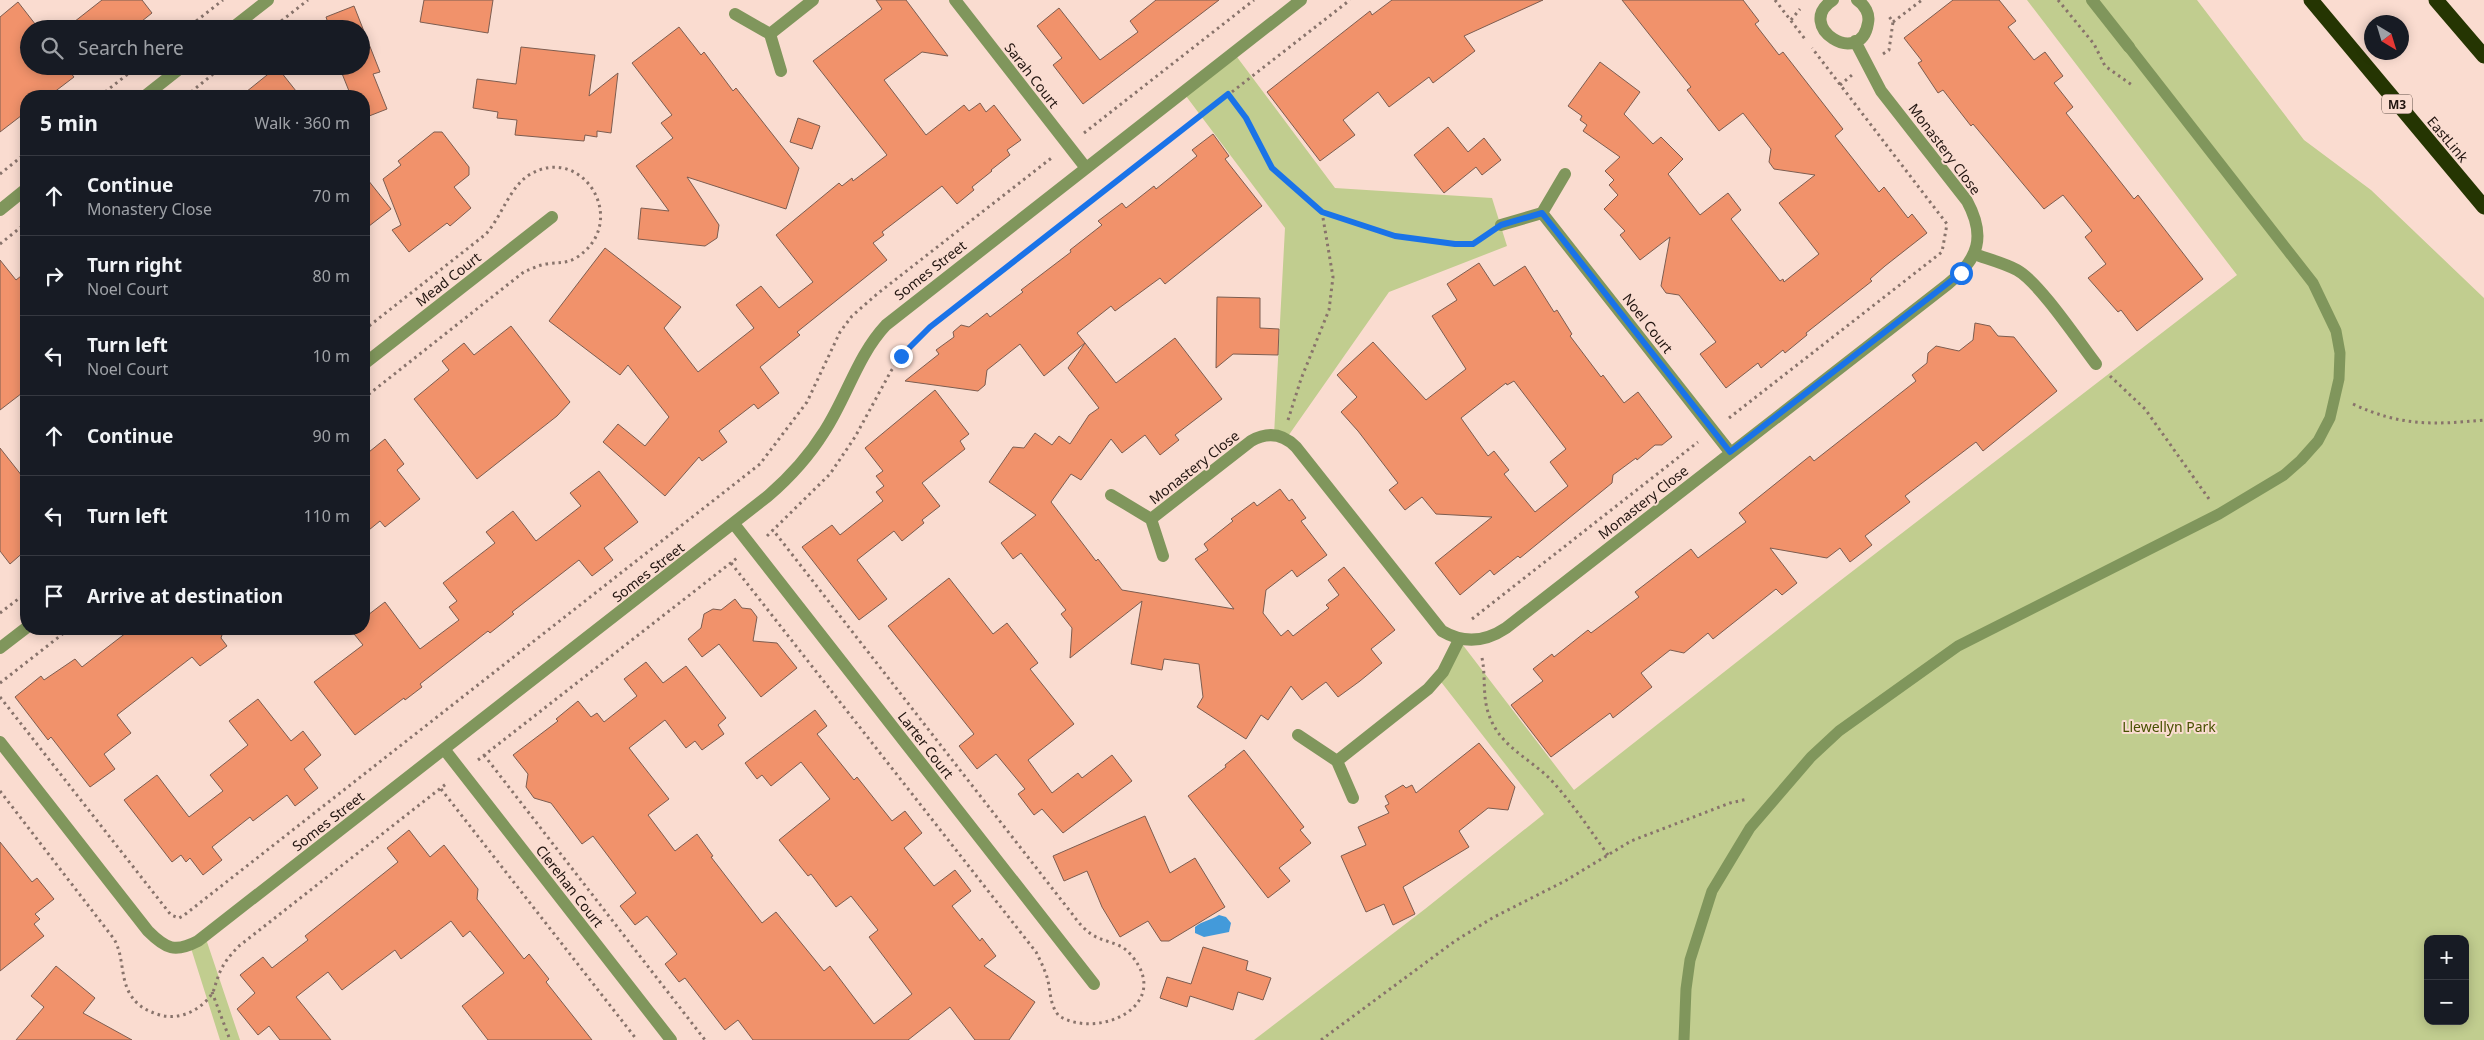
<!DOCTYPE html>
<html lang="en">
<head>
<meta charset="utf-8">
<style>
  :root { --surface:#171b24; --page:#242831; --text:#f1f3f6; --muted:#9ea1a6; --line:#363941 }
  body { margin:0; font-family:"Noto Sans",sans-serif; background:var(--page); color:var(--text) }
  .controls { position:absolute; right:15px; bottom:15px; display:grid; overflow:hidden; border-radius:10px; box-shadow:0 2px 12px #0003 }
  .controls button { width:45px; height:45px; display:grid; place-items:center; padding:0; border:0; border-bottom:1px solid var(--line); background:var(--surface); color:var(--text); font:25px sans-serif }
  .compass { position:absolute; left:2364px; top:15px; width:45px; height:45px; border-radius:50%; background:var(--surface); box-shadow:0 2px 12px #0003; rotate:142deg }
  .stop { position:absolute; width:15px; height:15px; margin:-11px; border:4px solid #1a73e8; border-radius:50%; background:#fff }
  .stop.end { background:#1a73e8; border-color:#fff; box-shadow:0 1px 5px #0008 }
  .list { margin:0; padding:0; list-style:none }
  h2 { display:flex; justify-content:space-between; align-items:center; height:65px; margin:0; padding:0 20px; font-size:21px }
  h2 small { font-size:16px; font-weight:400; color:var(--muted) }
  .list li { display:grid; grid-template-columns:32px 1fr auto; gap:15px; align-items:center; box-sizing:border-box; height:80px; padding:0 20px; border-top:1px solid var(--line) }
  .list b { display:block; font-size:19px; white-space:nowrap }
  .list p { margin:0; font-size:16px; white-space:nowrap; color:var(--muted) }
  .list em { font-size:16px; font-style:normal; color:var(--muted) }
  .icon { flex:none; width:28px; height:28px; fill:none; stroke:currentColor; stroke-width:2; stroke-linecap:round; stroke-linejoin:round }
  .map { position:relative; flex:none; width:2484px; height:1040px; overflow:hidden }
  .search { position:absolute; background:var(--surface); box-shadow:0 2px 12px #0003; left:20px; top:20px; width:350px; height:55px; display:flex; align-items:center; gap:12px; box-sizing:border-box; padding:0 18px; border-radius:28px; color:var(--muted); font-size:19px }
  .panel { position:absolute; background:var(--surface); box-shadow:0 2px 12px #0003; left:20px; top:90px; width:350px; height:545px; border-radius:20px }
  .map>svg:first-child { display:block }
</style>
</head>
<body>
<div class="map">
<svg width="2484" height="1040" viewBox="0 0 2484 1040">
  <rect width="100%" height="100%" fill="#fadcd0"/>
  <path fill="#c1cd8f" fill-rule="evenodd" d="M2027 0H2197L2304 140 2371 190 2484 298V1040H1254L1425 909 1544 814 1438 678 1459 640 1574 790 1832 587 2237 275ZM2428 939H2465V1021H2428Z
    M1234 53 1335 188 1492 198 1507 246 1389 292 1286 439 1274 435 1285 228 1183 92Z
    M205 936 240 1040H220L190 945Z"/>
  <path fill="#439ada" d="M1219 915 1226 917 1231 923 1229 932 1204 937 1195 933V927C1202 921 1211 920 1219 915Z"/>
  <path fill="#f1926b" stroke="#7d5d50" fill-rule="evenodd" d="M102 0H142L152 13 132 29H65Z
    M424 0H493L488 33 420 22Z
    M876 0H906L948 56 922 52 884 80 926 135 964 105 969 111 980 103 986 112 994 105 1021 140 1007 150 1010 155 991 170 992 171 972 187 974 190 957 204 942 186 882 232 884 235 873 243 887 260 797 332 800 335 760 367 779 393 758 409 754 404 719 431 727 442 702 461 699 457 665 496 603 442 618 424 645 446 669 417 628 365 620 375 549 321 605 248 681 307 664 328 698 372 754 328 736 305 761 286 779 308 813 282 776 235 839 183 842 186 852 178 853 181 887 155 813 61 882 9Z
    M1156 0H1219L1083 104 1053 65 1062 58 1037 26 1059 8 1100 60 1138 32 1130 21Z
    M1392 0H1543L1464 36 1475 51 1433 83 1429 77 1389 107 1378 92 1343 120 1355 135 1320 161 1267 92 1370 11 1372 15Z
    M1622 0H1743L1759 21 1755 24 1779 55 1783 52 1843 129 1835 136 1879 192 1884 187 1908 218 1912 214 1927 233 1885 266 1870 279 1872 281 1806 333 1807 335 1785 353 1783 350 1761 368 1758 363 1726 388 1700 354 1716 342 1679 295 1666 293 1661 286 1670 237 1640 260 1620 235 1625 231 1604 209 1618 195 1609 185 1614 180 1605 171 1620 157 1583 131 1587 125 1580 120 1582 116 1568 106 1600 62 1640 92 1624 114 1653 144 1661 137 1683 159 1668 174 1700 215 1728 193 1741 210 1731 219 1780 281 1783 279 1784 282 1819 254 1779 203 1815 175 1774 169 1769 162 1771 149 1743 113 1719 131 1687 90 1691 87Z
    M1953 0H1999L2016 21 2008 27 2034 60 2045 52 2063 76 2054 83 2073 107 2066 113 2134 199 2138 195 2203 279 2137 331 2121 310 2118 312 2088 278 2106 264 2085 237 2092 231 2063 195 2044 209 1973 124 1971 126 1943 90 1938 93 1918 63 1922 61 1904 38Z
    M18 2 39 29H29V66H75L69 71 74 77 49 96H26V112L0 132V17Z
    M354 6 380 72 373 74 387 109 364 118V96H351L339 66H361V29H330L326 17Z
    M679 27 701 55 704 52 733 91 736 88 799 168 786 209 687 177 719 225 717 238 705 246 638 239 641 208 669 211 636 166 673 138 661 123 672 115 632 63Z
    M521 47 595 55 589 96 618 73 611 133 597 131V137L585 135 584 141 515 135 517 120 497 118 498 112 473 108 477 79 516 84Z
    M277 67 300 96H241Z
    M798 118 820 126 812 149 790 142Z
    M1448 127 1468 152 1484 138 1501 160 1482 175 1476 167 1444 193 1414 155Z
    M434 132H442L469 167V175L454 187 471 208 450 226 447 223 409 252 392 230 401 225 383 179 401 165 398 161Z
    M1213 134 1229 156 1225 159 1262 206 1205 252 1165 284 1160 278 1115 311 1111 306 1077 333 1085 343 1044 376 1020 344 987 370 985 385 978 391 905 381 939 354 936 350 954 337 953 332 961 325 969 327 987 313 990 317 1023 292 1021 290 1071 252 1070 250 1102 225 1098 221 1122 203 1126 208 1154 186 1156 189 1197 156 1192 150Z
    M364 175 391 209 364 230Z
    M0 260 16 280 26 272V390L0 410Z
    M1479 263 1494 286 1525 266 1554 312 1557 310 1572 334 1570 336 1601 377 1603 375 1624 403 1638 392 1672 437 1662 445H1655L1637 460 1636 458 1613 475 1612 483 1520 558 1518 556 1494 575 1490 570 1460 595 1435 563 1492 517 1436 514 1422 497 1405 510 1389 490 1398 483 1358 431 1341 412 1357 397 1337 375 1373 342 1426 400 1466 369 1432 316 1457 300 1447 284ZM1514 381 1566 449 1550 462 1568 486 1535 512 1504 474 1509 470 1494 451 1488 456 1461 418 1506 383 1507 385Z
    M1217 297 1260 298V328L1279 329 1278 355 1233 354 1216 368Z
    M1975 323 1990 326 1998 336 2014 337 2057 391 1983 451 1976 442 1905 496 1910 502 1865 536 1872 545 1850 562 1840 548 1827 558 1770 548 1797 583 1782 595 1776 589 1713 639 1708 633 1684 653 1670 650 1641 673 1652 687 1613 718 1610 713 1551 757 1511 705 1543 681 1533 669 1552 654 1554 657 1588 630 1591 633 1639 597 1635 592 1691 549 1698 558 1746 522 1739 513 1810 456 1814 461 1916 381 1912 375 1927 363 1928 353 1936 346 1959 351 1973 340Z
    M511 326 570 402 557 416 477 479 414 399 449 370 442 361 464 343 474 355Z
    M1175 338 1222 399 1175 435 1179 440 1160 455 1145 435 1122 453 1111 439 1081 480 1071 474 1051 502 1096 561 1098 559 1122 590 1234 609 1195 559 1208 550 1204 544 1233 521 1231 519 1254 502 1257 506 1280 489 1289 501 1292 499 1306 518 1301 521 1327 555 1297 577 1292 570 1266 590 1263 613 1281 636 1288 630 1293 636 1329 608 1326 605 1339 595 1328 580 1344 567 1395 630 1371 649 1382 663 1360 681 1338 697 1326 682 1302 700 1291 686 1268 720 1261 715 1246 739 1197 707 1203 697 1199 664 1164 659 1162 670 1131 664 1142 601 1070 658 1072 628 1061 614 1066 610 1021 553 1013 559 1001 543 1036 515 989 482 1013 447 1024 448 1035 433 1052 445 1059 436 1070 444 1089 415 1099 408 1068 368 1085 343 1116 383Z
    M935 390 969 434 960 441 965 449 922 483 940 506 922 520 924 523 902 541 894 531 857 560 887 599 859 620 802 547 832 525 840 535 883 501 876 492 884 486 876 476 883 471 865 448Z
    M385 439 404 464 397 470 420 499 385 527 380 521 364 534V456Z
    M0 448 26 481V550L10 564 0 551Z
    M599 471 638 522 604 548 613 560 592 576 579 560 512 612 514 614 490 633 488 631 420 684 422 687 405 700 404 698 355 735 314 682 363 645 350 629H364V618L385 602 420 649 459 620 449 607 457 601 443 583 495 543 486 532 513 511 536 541 581 506 570 493Z
    M949 578 993 634 1007 623 1038 663 1030 669 1074 724 1028 760 1052 793 1078 773 1082 778 1112 755 1132 781 1063 833 1042 809 1034 815 1018 794 1025 789 996 754 977 769 959 746 974 734 888 626Z
    M735 599 742 608 751 609 757 617 753 641 777 643 797 668 761 697 719 644 702 657 688 639 701 628 704 614 713 609 721 610Z
    M131 629H224L221 638 227 646 200 666 192 657 117 715 131 733 104 754 115 769 90 787 51 737 48 740 15 697 41 676 44 680 75 659 82 667Z
    M646 662 663 683 686 666 726 718 718 725 724 734 702 750 695 741 686 748 665 720 629 748 669 799 648 815 675 851 697 834 713 856 711 857 762 923 776 912 824 971 830 966 874 1024 912 994 869 937 878 930 851 896 836 907 811 874 808 876 779 840 830 799 801 762 771 786 762 775 757 779 745 763 815 710 827 726 817 734 854 780 857 777 892 821 905 811 922 833 904 848 934 886 955 870 971 891 952 906 980 941 982 938 996 956 984 966 1035 1002 1009 1040H975L950 1007 908 1040H753L738 1020 725 1030 685 978 679 982 665 964 677 954 647 916 635 925 620 906 636 893 593 836 582 844 551 803 534 798 526 787 528 774 513 755 558 721 556 719 578 701 591 717 597 713 604 722 637 696 624 679Z
    M258 699 291 741 303 731 321 755 304 769 318 788 295 806 287 795 253 821 250 817 212 847 222 860 203 875 190 858 186 862 181 855 172 862 124 800 157 775 189 817 223 791 210 775 248 745 229 721Z
    M1479 743 1515 787 1508 810 1488 808 1459 831 1469 847 1403 887 1415 914 1393 925 1384 904 1366 912 1341 856 1366 845 1358 827 1389 813 1385 806 1389 804 1385 796 1403 785 1406 788 1412 785 1416 793Z
    M1244 750 1304 827 1300 830 1311 843 1279 868 1290 881 1268 898 1188 796 1226 767 1225 765Z
    M1145 816 1170 873 1195 858 1225 907 1169 941H1161L1148 921 1120 937 1102 907 1087 871 1064 881 1053 856Z
    M409 830 430 857 444 845 478 889 477 899 524 959 529 954 549 979 546 982 592 1040H488L462 1006 504 973 470 931 463 937 451 921 401 959 395 950 342 990 328 972 296 997 331 1040H280L269 1026 258 1035 237 1009 255 993 240 975 263 957 272 968 308 940 305 936 398 862 387 848Z
    M0 842 32 882 37 878 54 899 35 914 40 919 34 924 44 936 0 971Z
    M1203 947 1248 961 1246 970 1271 978 1263 1000 1238 992 1233 1010 1190 996 1187 1007 1160 998 1167 977 1191 984Z
    M56 966 95 998 83 1013 132 1040H16L44 1007 31 996Z"/>
  <g fill="none" stroke-linecap="round" stroke-linejoin="round">
    <path stroke="#88736b" stroke-width="3" stroke-dasharray="2.5 4" stroke-linecap="butt" d="M1775 0 1805 39
      M2058 0 2094 44 2105 66 2132 85
      M1791 20 1800 9
      M1893 22 1922 0
      M186 29 223 0
      M271 29 308 0
      M1883 54 1889 50 1893 22 1888 15
      M1840 85 1852 75
      M1228 94 1246 118 1272 168 1322 212 1395 236 1434 242 1473 244 1486 235
      M100 96 138 66
      M186 96 223 66
      M1084 133 1254 0
      M0 174 26 153
      M0 244 26 223
      M364 330 486 234C502 216 509 188 529 175 582 142 632 222 576 258 566 264 557 262 546 264 539 265 532 269 525 271L364 398
      M2110 376 2145 409 2209 499
      M2353 404C2400 426 2433 425 2484 420
      M1729 418 1942 252 1947 224 1812 48
      M1288 420 1301 379 1329 310 1333 277 1322 212
      M767 536 830 474 855 437 891 371 901 356 930 327 1350 0
      M731 563 1036 952C1040 960 1044 968 1047 977 1051 991 1049 1004 1059 1016 1099 1040 1174 1005 1131 955 1120 941 1104 943 1091 934 1084 929 1078 922 1073 915L773 530
      M0 613 26 593
      M1472 619 1698 442
      M1482 658C1486 677 1482 696 1489 715 1500 747 1530 758 1552 781 1573 804 1590 830 1608 855
      M0 683 69 629
      M0 697 171 915 179 918 183 916 760 464 807 402 840 332 852 316 877 294 1054 156
      M484 755 705 1040
      M478 760 737 558
      M441 789 637 1040
      M0 791 114 939C124 956 120 977 130 994 137 1006 147 1011 160 1015 180 1021 203 1009 213 992 215 987 216 982 218 977 222 965 230 955 239 946L446 784
      M212 992 230 1040
      M1321 1040 1455 941 1494 917 1565 881 1631 841 1730 803 1748 799"/>
    <path stroke="#80965c" stroke-width="11" d="M1684 1040 1686 989 1690 960 1712 891 1750 828 1811 757 1839 731 1958 646 2219 514 2284 475 2301 460 2318 441 2330 418 2339 379 2340 353 2336 331 2313 283 2129 47"/>
    <path stroke="#80965c" stroke-width="12" d="M955 0 1086 168
      M1833 0C1793 26 1861 69 1868 23 1870 14 1865 5 1857 0
      M2092 0 2129 47
      M735 14 770 34 781 71
      M231 29 268 0
      M770 34 813 0
      M145 96 183 66
      M0 210 26 189
      M1542 213 1730 452
      M1501 225 1542 213 1565 174
      M1974 254C1988 259 2004 263 2017 270 2039 282 2079 342 2096 364
      M364 364 552 217
      M1111 495 1151 519 1163 556
      M1151 519 1251 441C1267 432 1282 433 1296 447L1442 631C1464 644 1485 642 1506 628L1948 284C1979 259 1986 236 1967 201L1881 91 1855 41
      M734 524 1094 984
      M0 648 26 628
      M1298 735 1337 761 1353 798
      M0 742 148 931C166 949 175 953 198 941L768 496C790 477 809 456 824 432 847 397 857 356 886 325L1301 0
      M444 749 671 1040
      M1337 761 1428 689 1443 672 1459 640"/>
    <path stroke="#253502" stroke-width="15" d="M2311 0 2484 207
      M2436 0 2484 56"/>
  </g>
  <g fill="none" stroke-linecap="round" stroke-linejoin="round">
    <path stroke="#1a73e8" stroke-width="6" d="M901 356 930 327 1228 94 1246 118 1272 168 1322 212 1395 236 1455 244H1473L1501 225 1542 213 1730 452 1961 273"/>
  </g>
  <g text-anchor="middle" dominant-baseline="central" stroke-width="4" stroke-linejoin="round" paint-order="stroke">
    <rect fill="#fadcd0" stroke="#615049" stroke-width="1" x="2382" y="94.5" width="30" height="19" rx="4"/>
    <g font-size="12" font-weight="bold" fill="#20140f">
      <text x="2397" y="104">M3</text>
    </g>
    <g font-size="14" fill="#20140f" stroke="#fadcd0">
      <text transform="translate(1032 75) rotate(52)">Sarah Court</text>
      <text transform="translate(2448 139) rotate(50)">EastLink</text>
      <text transform="translate(1945 149) rotate(53)">Monastery Close</text>
      <text transform="translate(930 270) rotate(-38)">Somes Street</text>
      <text transform="translate(448 279) rotate(-38)">Mead Court</text>
      <text transform="translate(1648 323) rotate(52)">Noel Court</text>
      <text transform="translate(1194 467) rotate(-38)">Monastery Close</text>
      <text transform="translate(1643 502) rotate(-38)">Monastery Close</text>
      <text transform="translate(648 572) rotate(-38)">Somes Street</text>
      <text transform="translate(926 745) rotate(52)">Larter Court</text>
      <text transform="translate(328 821) rotate(-38)">Somes Street</text>
      <text transform="translate(570 886) rotate(52)">Clerehan Court</text>
    </g>
    <g font-size="14" fill="#475000" stroke="#fadcd0">
      <text x="2169" y="726">Llewellyn Park</text>
    </g>
  </g>
</svg>
<div class="controls">
<button>+</button>
<button>−</button>
</div>
<svg class="compass" viewBox="-18 -18 36 36"><path d="M0-13l5 13h-10z" fill="#e53935"/><path d="M0 13l5-13h-10z" fill="#9ea1a6"/></svg>
<div class="stop" style="left:1961px;top:273px"></div>
<div class="stop end" style="left:901px;top:356px"></div>
<div class="search"><svg class="icon" aria-label="search" viewBox="0 0 24 24"><circle cx="10" cy="10" r="6"/><path d="M15 15l6 6"/></svg>Search here</div>
<section class="panel">
<h2>5 min<small>Walk · 360 m</small></h2>
<ul class="list">
<li><svg class="icon" aria-label="ahead" viewBox="0 0 24 24"><path d="M12 20V5M6 11l6-6 6 6"/></svg><div><b>Continue</b><p>Monastery Close</p></div><em>70 m</em></li>
<li><svg class="icon" aria-label="right" viewBox="0 0 24 24"><path d="M7 20v-9h11M14 6l5 5-5 5"/></svg><div><b>Turn right</b><p>Noel Court</p></div><em>80 m</em></li>
<li><svg class="icon" aria-label="left" viewBox="0 0 24 24"><path d="M17 20v-9H6M10 6l-5 5 5 5"/></svg><div><b>Turn left</b><p>Noel Court</p></div><em>10 m</em></li>
<li><svg class="icon" aria-label="ahead" viewBox="0 0 24 24"><path d="M12 20V5M6 11l6-6 6 6"/></svg><div><b>Continue</b></div><em>90 m</em></li>
<li><svg class="icon" aria-label="left" viewBox="0 0 24 24"><path d="M17 20v-9H6M10 6l-5 5 5 5"/></svg><div><b>Turn left</b></div><em>110 m</em></li>
<li><svg class="icon" aria-label="arrive" viewBox="0 0 24 24"><path d="M6 21V4h12l-3 4 3 4H6"/></svg><div><b>Arrive at destination</b></div></li>
</ul>
</section>
</div>
</body>
</html>
